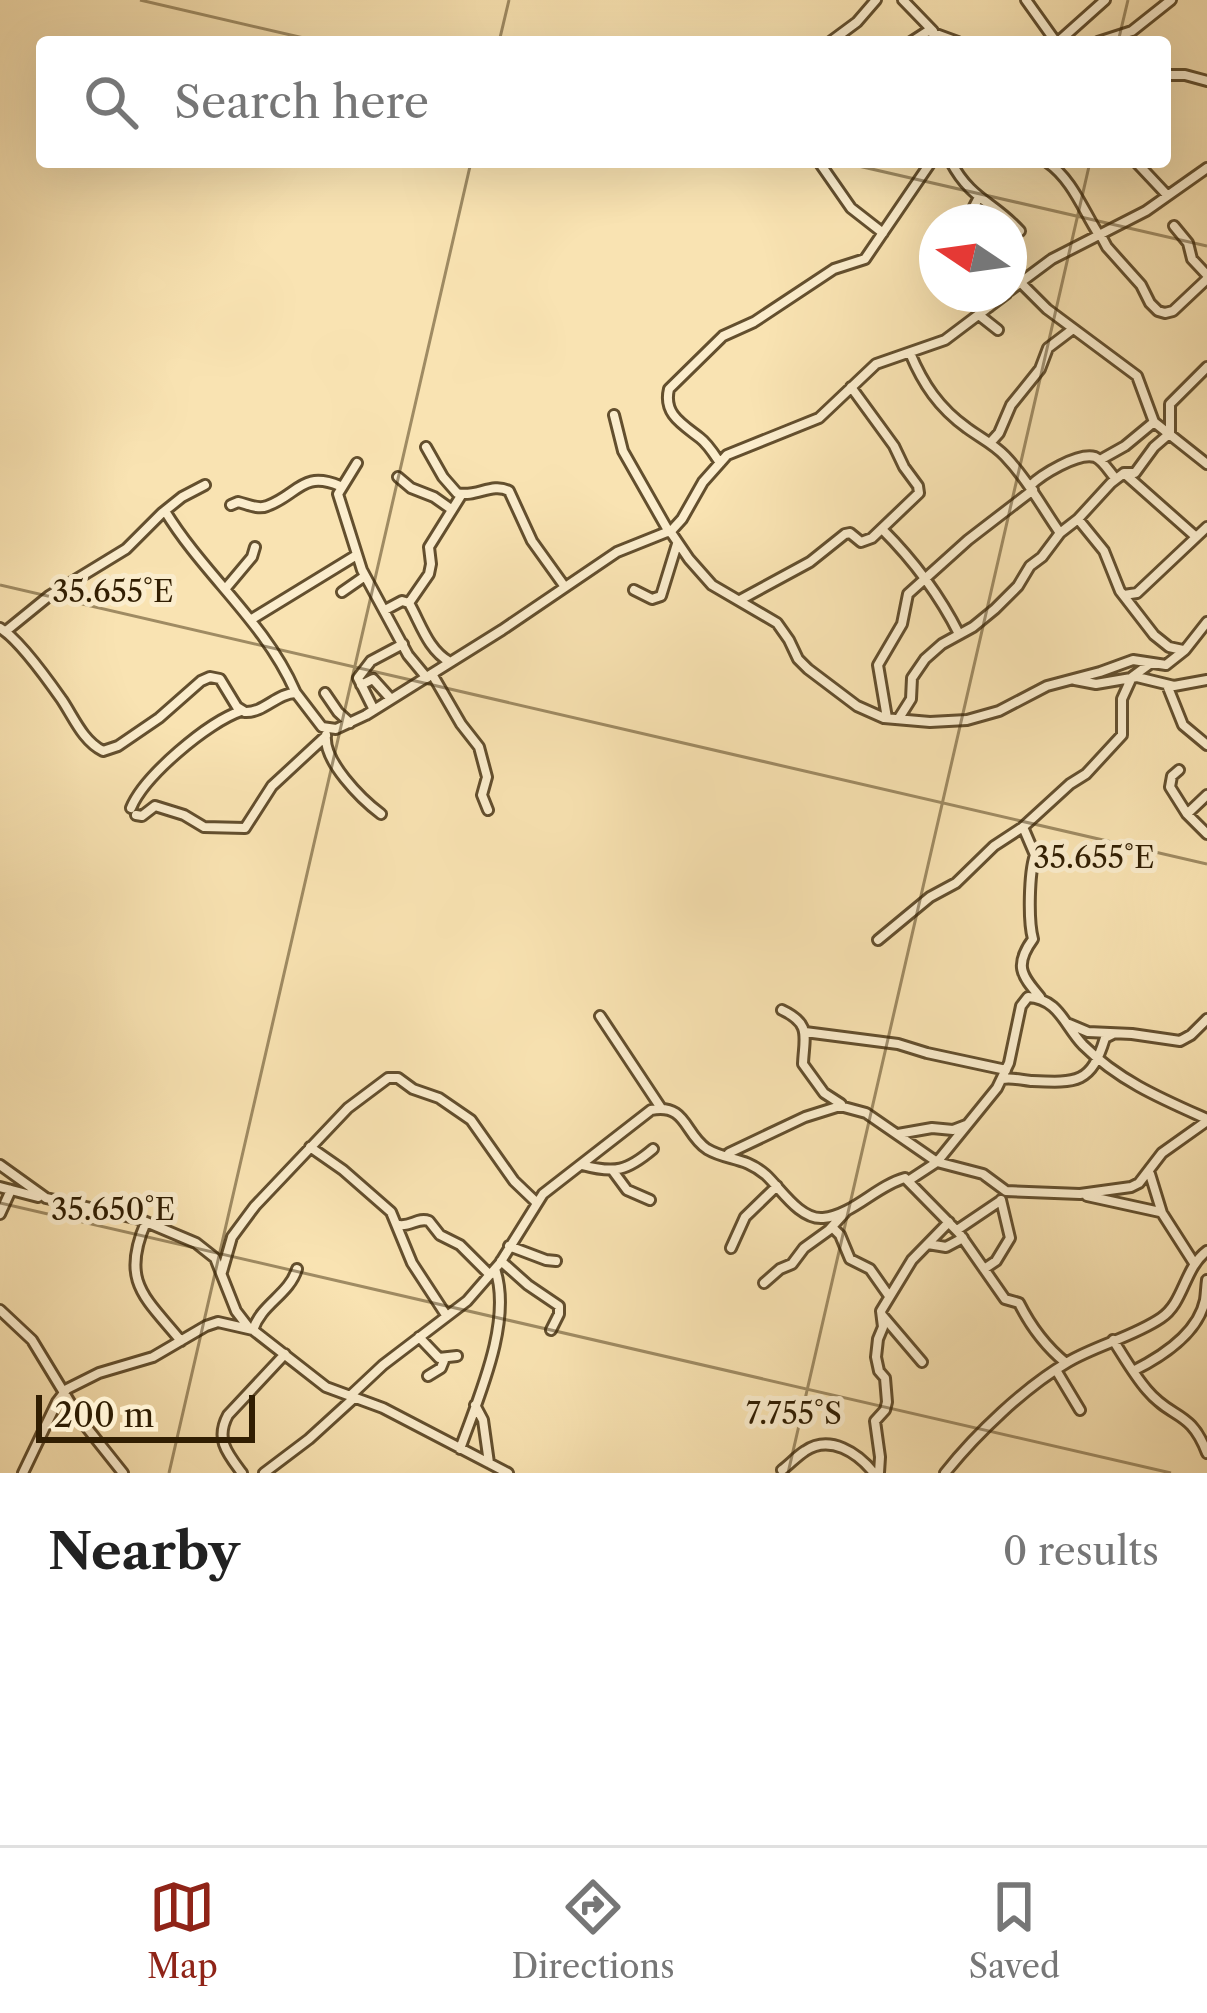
<!DOCTYPE html>
<html lang="en">
<head>
<meta charset="utf-8">
<style>
  :root { --surface:#fff; --page:#f2f2f2; --text:#222; --muted:#767676; --line:#e0e0e0; --accent:#8f2418 }
  body { margin:0; font-family:"Libre Caslon Text",serif; background:var(--page); color:var(--text) }
  .compass { position:absolute; left:919px; top:204px; width:108px; height:108px; border-radius:50%; background:var(--surface); box-shadow:0 12px 48px #0002; rotate:283deg }
  .scale { position:absolute; left:36px; bottom:30px; width:219px; box-sizing:border-box; padding-left:12px; border:6px solid #311e02; border-top:0; font-size:33px; line-height:42px; white-space:nowrap; color:#311e02; -webkit-text-stroke:9px #fbedcd; paint-order:stroke }
  .list { margin:0; padding:0; list-style:none }
  h2 { display:flex; justify-content:space-between; align-items:center; height:156px; margin:0; padding:0 48px; font-size:51px }
  h2 small { font-size:39px; font-weight:400; color:var(--muted) }
  .icon { flex:none; width:66px; height:66px; fill:none; stroke:currentColor; stroke-width:2; stroke-linecap:round; stroke-linejoin:round }
  .map { position:relative; flex:none; width:1207px; height:1473px; overflow:hidden }
  .search { position:absolute; background:var(--surface); box-shadow:0 12px 48px #0002; left:36px; right:36px; top:36px; height:132px; display:flex; align-items:center; gap:30px; box-sizing:border-box; padding:0 42px; border-radius:12px; color:var(--muted); font-size:45px }
  .sheet { height:372px; background:var(--surface) }
  nav { display:flex; justify-content:space-around; align-items:center; box-sizing:border-box; height:168px; border-top:3px solid var(--line); background:var(--surface); font-size:33px; color:var(--muted) }
  nav a { display:grid; justify-items:center; gap:6px }
  nav .on { color:var(--accent) }
  .map>svg:first-child { display:block }
</style>
</head>
<body>
<div class="map">
<svg width="1207" height="1473" viewBox="0 0 1207 1473">
  <rect width="100%" height="100%" fill="#f9e3b2"/>
  <filter id="stains"><feTurbulence type="fractalNoise" baseFrequency=".00167" numOctaves="4"/><feColorMatrix values="0 0 0 0 .2 0 0 0 0 .09 0 0 0 0 .02 0 0 0 .5 -.17"/></filter>
  <radialGradient id="worn" r=".72"><stop offset=".6" stop-color="#630" stop-opacity="0"/><stop offset="1" stop-color="#630" stop-opacity=".3"/></radialGradient>
  <g fill="none" stroke-linecap="round" stroke-linejoin="round">
    <defs>
      <path id="minor" d="M903 0 933 31
        M1026 0 1056 42
        M830 42 857 22 876 0
        M911 42 928 31 958 42
        M1058 42 1105 0
        M1098 42 1132 31 1171 0
        M1165 75H1185L1207 81
        M819 162 851 208 883 233
        M951 162C971 200 994 202 1020 231
        M1047 162C1072 179 1083 210 1099 235
        M1136 162 1167 195
        M966 222 979 197
        M1174 226 1188 243 1192 259 1207 275
        M1100 234 1107 247 1141 285 1150 303 1158 311 1165 313 1173 311 1207 279
        M1020 282 1047 309 1137 376 1154 422 1207 464
        M1009 291 1052 259 1146 211 1207 168
        M978 294 989 307
        M979 315 998 330
        M910 353C923 384 939 408 967 428 979 437 994 444 1005 456 1027 479 1042 507 1060 533
        M614 415 623 451 669 532
        M1170 433V404L1207 367
        M990 443 999 433 1011 405 1040 369 1048 348 1073 329
        M426 447 443 477 457 493C476 498 492 482 509 491L532 541 565 587
        M1100 460 1125 446 1154 422
        M357 463 338 494 362 570 408 655 427 678
        M720 463C714 454 708 444 700 438 682 424 663 414 669 389L723 336 754 322 834 269 865 259 931 162
        M1125 474 1195 536
        M398 477 411 488 434 497 451 509
        M1030 486C1041 475 1078 452 1095 457 1103 460 1110 473 1116 479
        M231 505 238 502C247 504 258 510 267 506 298 495 302 470 340 486
        M165 511C204 575 264 621 295 691
        M1078 519 1104 551 1120 591 1154 635 1169 647 1183 650
        M882 529C912 559 940 596 959 634
        M670 531 689 559 712 585 777 623 789 640 798 659 808 669 857 706 884 718 930 722 967 720 999 711 1047 686 1100 672 1133 660 1166 665 1185 650 1207 622
        M226 588 252 557 255 547
        M634 590 652 599 661 596 677 544
        M342 592 365 576
        M1124 595 1137 593 1207 527
        M740 600 810 562 845 534 850 533 861 542 872 538 919 493 918 486 904 467 894 446 851 387
        M409 603 429 574 431 564 429 547 462 494
        M385 610 402 601 409 603C421 624 428 650 450 662
        M252 619 355 556
        M0 628C19 639 48 680 62 700 74 718 83 741 103 751L118 746 159 718 201 681 210 677 220 679 237 707 245 712C264 713 277 693 296 693L322 727 336 729 366 715 502 630 617 552 672 530 682 519 703 482 727 455 819 418 876 364 945 340 1006 294
        M6 631 49 596 126 549 162 513 182 497 205 485
        M432 674 461 724 479 747 487 777 482 795 488 810
        M1075 680 1096 684 1137 677 1174 686 1207 680
        M361 685 373 679 391 699
        M1167 685 1183 725 1207 745
        M325 693 338 712 350 723
        M374 710 358 678 371 661 403 644
        M887 718 878 665 902 624 908 594 968 540 1033 490
        M899 718 911 699 912 678 925 659 942 644 973 627 995 609 1018 586 1030 566 1042 557 1060 533 1078 519 1111 483 1124 473H1135L1154 447 1169 434
        M326 735C323 761 361 799 381 814
        M1179 770 1172 776 1170 787 1187 814 1207 834
        M131 808C144 776 208 722 241 711
        M1187 814 1207 795
        M136 815 142 816 155 806 184 815 204 827 245 828 272 786 326 736
        M1023 827 1035 855C1029 873 1028 921 1033 939 1014 965 1021 975 1040 997
        M878 940 930 897 956 883 994 846 1023 827 1070 784 1086 774 1122 735V699L1132 677 1151 663
        M782 1010C812 1024 804 1037 803 1064L824 1093 841 1104
        M600 1016 661 1108
        M1069 1024 1088 1032 1132 1034 1180 1041 1191 1035 1207 1019
        M805 1032 898 1044 927 1053 1006 1070
        M1002 1079C1012 1077 1020 1080 1031 1081 1077 1083 1091 1084 1105 1038L1113 1034
        M898 1134 932 1128 953 1130 966 1125
        M310 1147 343 1170 391 1212 412 1263 446 1315
        M729 1153 805 1117 840 1106 866 1113 937 1162 983 1174 1006 1191 1080 1194 1131 1187 1139 1183 1162 1153 1207 1121
        M0 1165 46 1198 139 1219 196 1243 215 1258 236 1311 249 1328
        M582 1165C615 1174 627 1171 653 1149
        M613 1171 627 1190 650 1200
        M1150 1174 1162 1213 1194 1263
        M908 1181 937 1162 997 1088 1009 1063 1021 1006 1028 997C1059 999 1064 1025 1083 1045 1119 1081 1162 1099 1207 1119
        M0 1187 38 1197
        M1087 1196 1160 1212
        M0 1214 11 1190
        M146 1222C120 1282 145 1297 181 1341
        M399 1225C411 1227 418 1217 429 1221L440 1235 460 1245 490 1275
        M832 1227 840 1235 850 1259 870 1269 889 1296
        M957 1230 1000 1201
        M928 1244 946 1247 963 1238
        M509 1246 546 1260 556 1261
        M731 1248 745 1217 777 1186
        M501 1261 528 1285 559 1306V1314L551 1330
        M984 1269 996 1261 1010 1238 1001 1200
        M222 1272 232 1237 255 1206 348 1108 388 1078H398L413 1089 439 1098 471 1120 514 1181 537 1203
        M764 1283 780 1269 792 1264 804 1248 829 1230 846 1211
        M0 1310 32 1340 80 1419 123 1473
        M882 1315 922 1362
        M253 1330C261 1304 289 1295 297 1269
        M419 1337 439 1358 457 1356
        M1113 1340C1124 1357 1134 1375 1147 1390 1172 1420 1190 1409 1207 1453
        M1056 1370 1080 1410
        M1133 1371C1161 1357 1198 1334 1205 1300 1206 1293 1206 1287 1207 1280
        M428 1376 441 1368 445 1358
        M350 1396 383 1365 467 1301 500 1263 543 1194 651 1110C687 1103 684 1134 707 1149 727 1161 744 1156 766 1175 781 1189 800 1220 823 1218 853 1215 876 1186 905 1178L959 1233 1005 1299 1019 1303C1031 1327 1045 1346 1066 1363
        M475 1405 483 1420 489 1463
        M460 1449C478 1398 513 1322 495 1269
        M782 1470C790 1464 797 1456 805 1451 830 1434 858 1453 874 1473
        M23 1473 57 1402 67 1389 99 1373 153 1357 206 1326 218 1322 253 1330 326 1387 383 1408 508 1473
        M242 1473C227 1453 215 1439 228 1415L285 1354
        M264 1473 309 1439 354 1398
        M879 1473 880 1457 875 1421 885 1410 887 1402 885 1378 879 1371 876 1357 878 1339 883 1327 881 1311 912 1260 949 1222
        M945 1473C976 1434 1025 1387 1068 1362 1097 1345 1133 1337 1161 1318 1184 1303 1184 1268 1207 1251"/>
    </defs>
    <use href="#minor" stroke="#634f2e" stroke-width="14"/>
    <use href="#minor" stroke="#fbedcd" stroke-width="8"/>
  </g>
  <path fill="none" stroke="#311e02" stroke-width="3" stroke-opacity="0.45" d="M140 0 321 42M499 42 509 0M1118 42 1128 0M841 162 1207 246M0 585 1207 864M0 1203 1171 1473M169 1473 471 162M788 1473 1090 162"/>
  <g font-size="30" text-anchor="middle" fill="#311e02" stroke="#fbedcd" stroke-width="10" stroke-linejoin="round" paint-order="stroke">
    <text x="113" y="602">35.655°E</text>
    <text x="1094" y="868">35.655°E</text>
    <text x="113" y="1220">35.650°E</text>
    <text x="794" y="1424">7.755°S</text>
  </g>
  <rect width="100%" height="100%" filter="url(#stains)"/>
  <rect width="100%" height="100%" fill="url(#worn)"/>
</svg>
<svg class="compass" viewBox="-18 -18 36 36"><path d="M0-13l5 13h-10z" fill="#e53935"/><path d="M0 13l5-13h-10z" fill="#767676"/></svg>
<div class="scale">200 m</div>
<div class="search"><svg class="icon" aria-label="search" viewBox="0 0 24 24"><circle cx="10" cy="10" r="6"/><path d="M15 15l6 6"/></svg>Search here</div>
</div>
<section class="sheet">
<h2>Nearby<small>0 results</small></h2>
<ul class="list">
</ul>
</section>
<nav>
<a class="on"><svg class="icon" aria-label="map" viewBox="0 0 24 24"><path d="M3 6l6-2 6 2 6-2v14l-6 2-6-2-6 2zM9 4v14M15 6v14"/></svg>Map</a>
<a><svg class="icon" aria-label="directions" viewBox="0 0 24 24"><path d="M12 3l9 9-9 9-9-9zM9 14v-3h6M13 9l2 2-2 2"/></svg>Directions</a>
<a><svg class="icon" aria-label="saved" viewBox="0 0 24 24"><path d="M7 4h10v16l-5-4-5 4z"/></svg>Saved</a>
</nav>
</body>
</html>
